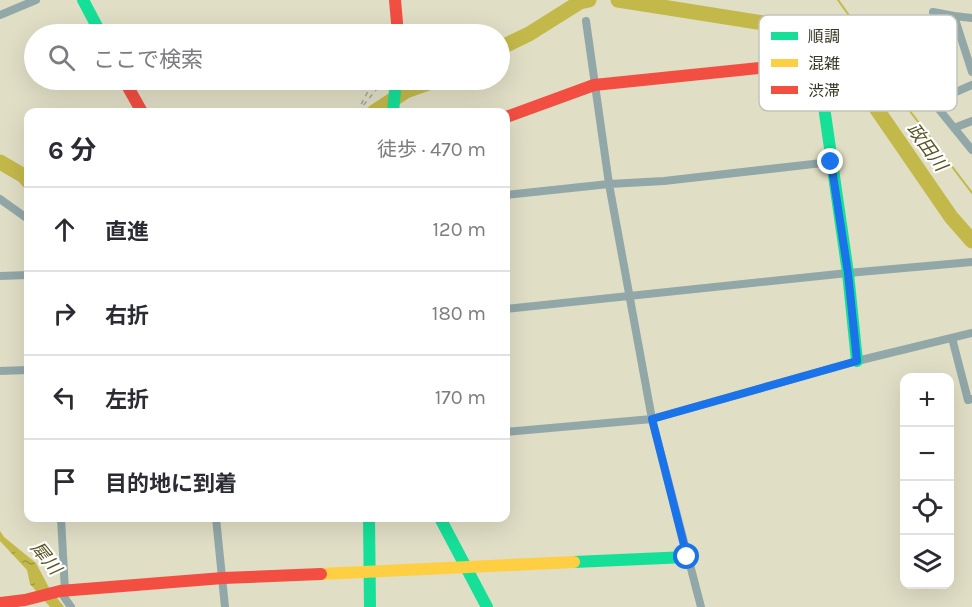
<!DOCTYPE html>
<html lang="ja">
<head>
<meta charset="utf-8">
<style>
  :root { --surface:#fff; --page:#f7f7f7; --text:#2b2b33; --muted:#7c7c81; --line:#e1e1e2 }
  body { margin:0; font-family:Karla,"Noto Sans JP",sans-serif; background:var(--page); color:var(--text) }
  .controls { position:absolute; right:18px; bottom:18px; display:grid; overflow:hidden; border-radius:12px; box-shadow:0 6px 24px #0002 }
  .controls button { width:54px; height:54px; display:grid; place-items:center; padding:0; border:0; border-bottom:2px solid var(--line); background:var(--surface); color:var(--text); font:30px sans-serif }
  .stop { position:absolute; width:18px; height:18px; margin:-14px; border:4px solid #1a73e8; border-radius:50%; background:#fff }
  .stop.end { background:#1a73e8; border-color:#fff; box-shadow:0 2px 6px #0008 }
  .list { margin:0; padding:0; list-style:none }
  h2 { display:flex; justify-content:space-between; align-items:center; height:78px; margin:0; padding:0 24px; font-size:26px }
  h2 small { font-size:20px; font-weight:400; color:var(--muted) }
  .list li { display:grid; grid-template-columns:39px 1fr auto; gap:18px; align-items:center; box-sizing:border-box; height:84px; padding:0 24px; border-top:2px solid var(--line) }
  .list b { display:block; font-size:22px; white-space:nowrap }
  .list em { font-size:20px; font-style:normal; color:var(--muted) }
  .icon { flex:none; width:33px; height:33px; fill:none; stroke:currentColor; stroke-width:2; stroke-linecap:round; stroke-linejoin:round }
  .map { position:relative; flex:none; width:972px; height:607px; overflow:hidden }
  .search { position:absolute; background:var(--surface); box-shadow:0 6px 24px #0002; left:24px; top:24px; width:486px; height:66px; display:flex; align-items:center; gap:15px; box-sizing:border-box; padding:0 21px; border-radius:33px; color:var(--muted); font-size:22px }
  .panel { position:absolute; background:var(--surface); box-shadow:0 6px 24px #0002; left:24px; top:108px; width:486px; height:414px; border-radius:12px }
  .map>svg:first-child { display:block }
</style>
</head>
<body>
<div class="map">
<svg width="972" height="607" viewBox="0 0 972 607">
  <defs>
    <pattern id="water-ripples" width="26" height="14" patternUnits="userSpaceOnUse" patternTransform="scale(1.5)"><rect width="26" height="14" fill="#c3b94a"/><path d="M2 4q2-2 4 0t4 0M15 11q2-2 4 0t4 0" fill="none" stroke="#9f973d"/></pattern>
  </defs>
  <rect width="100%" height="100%" fill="#e0dec5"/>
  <path fill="url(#water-ripples)" d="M0 531 4 537 36 563 48 586 64 607H50L30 584 27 570 0 541Z"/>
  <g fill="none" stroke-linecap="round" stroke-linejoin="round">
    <path stroke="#c3b94a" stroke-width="2" d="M838 0 853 21 875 65 972 193"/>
    <path stroke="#c3b94a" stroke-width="15" d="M618 0 764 23 803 37 837 57 854 76 951 217 972 241
      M500 48 529 34 580 2 589 0
      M374 112 406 91 437 80
      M0 162 24 176 28 181"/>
    <path stroke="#9ca8a3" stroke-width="1.5" stroke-dasharray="4.5 4.5" stroke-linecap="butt" d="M357 112 374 80
      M358 112 384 80"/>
    <path stroke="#92a7a8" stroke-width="8" d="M933 12 954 16 972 72
      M0 15 36 0
      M954 16 972 18
      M586 21 609 184 652 419 701 607
      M972 85 933 102 972 150
      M954 128 972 121
      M506 195 609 184 664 181 831 162
      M0 199 28 219
      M0 276 28 275
      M506 309 848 273 972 262
      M952 338 968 400 972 399
      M0 371 28 370
      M506 432 652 419 857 361 972 333
      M61 518 65 591
      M216 518 225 607
      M60 591 71 607"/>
    <path stroke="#16e098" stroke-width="12" d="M83 0 101 34
      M819 72 848 273 857 361
      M393 112 396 80
      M369 518 370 607
      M440 518 487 607
      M574 562 687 557"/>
    <path stroke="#ffcf43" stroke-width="12" d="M321 574 574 562"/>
    <path stroke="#f24e42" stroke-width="12" d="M395 0 398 34
      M124 80 142 112
      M506 117 594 85 817 62 819 72
      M0 603 25 600 60 591 223 578 321 574"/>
  </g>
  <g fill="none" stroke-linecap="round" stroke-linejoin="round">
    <path stroke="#1a73e8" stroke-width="8" d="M687 557 652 419 857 361 848 273 831 162"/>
  </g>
  <g text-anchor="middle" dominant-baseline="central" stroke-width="4.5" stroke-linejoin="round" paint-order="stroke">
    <g font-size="18" font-style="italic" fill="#585320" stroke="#fff">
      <text transform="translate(927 147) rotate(54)">政田川</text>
      <text transform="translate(46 558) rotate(51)">犀川</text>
    </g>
  </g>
  <rect x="759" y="15" width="198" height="96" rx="9" fill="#fff" stroke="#c3c3bd" stroke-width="1.5"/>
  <rect x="771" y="32" width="27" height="8" fill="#16e098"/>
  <rect x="771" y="59" width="27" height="8" fill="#ffcf43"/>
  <rect x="771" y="86" width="27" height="8" fill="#f24e42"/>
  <g font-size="16" fill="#383624">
    <text x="808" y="42">順調</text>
    <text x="808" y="69">混雑</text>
    <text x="808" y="96">渋滞</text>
  </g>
</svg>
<div class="controls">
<button>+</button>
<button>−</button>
<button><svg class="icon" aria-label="locate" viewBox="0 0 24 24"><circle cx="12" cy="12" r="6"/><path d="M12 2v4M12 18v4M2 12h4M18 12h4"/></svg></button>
<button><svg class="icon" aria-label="layers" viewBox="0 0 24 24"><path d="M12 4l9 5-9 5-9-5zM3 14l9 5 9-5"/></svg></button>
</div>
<div class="stop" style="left:687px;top:557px"></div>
<div class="stop end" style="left:831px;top:162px"></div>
<div class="search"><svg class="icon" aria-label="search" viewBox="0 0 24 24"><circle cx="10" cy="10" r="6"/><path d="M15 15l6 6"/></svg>ここで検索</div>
<section class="panel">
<h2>6 分<small>徒歩 · 470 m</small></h2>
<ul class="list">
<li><svg class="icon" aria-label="ahead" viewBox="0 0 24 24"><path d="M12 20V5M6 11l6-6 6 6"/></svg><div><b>直進</b></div><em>120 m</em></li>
<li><svg class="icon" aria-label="right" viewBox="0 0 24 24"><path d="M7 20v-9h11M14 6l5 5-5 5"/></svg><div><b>右折</b></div><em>180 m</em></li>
<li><svg class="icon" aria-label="left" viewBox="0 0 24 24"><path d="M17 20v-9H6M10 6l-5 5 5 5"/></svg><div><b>左折</b></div><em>170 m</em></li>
<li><svg class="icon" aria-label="arrive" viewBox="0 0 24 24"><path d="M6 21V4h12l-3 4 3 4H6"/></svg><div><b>目的地に到着</b></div></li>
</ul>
</section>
</div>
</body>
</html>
